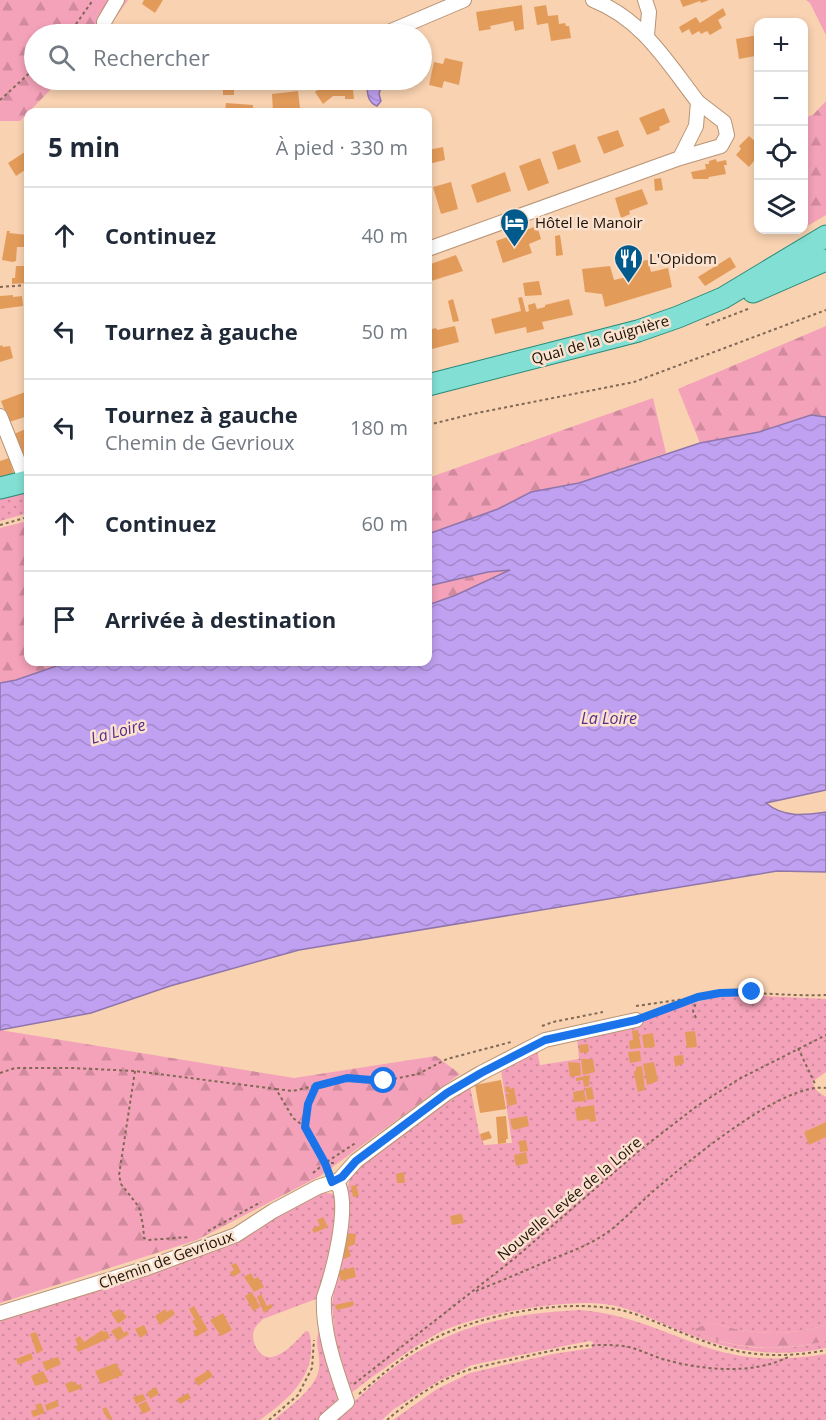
<!DOCTYPE html>
<html lang="fr">
<head>
<meta charset="utf-8">
<style>
  :root { --surface:#fff; --page:#f2f2f3; --text:#1f2937; --muted:#747a83; --line:#e0e1e3 }
  body { margin:0; font-family:"Open Sans",sans-serif; background:var(--page); color:var(--text) }
  .controls { position:absolute; right:18px; top:18px; display:grid; overflow:hidden; border-radius:12px; box-shadow:0 3px 9px #0003 }
  .controls button { width:54px; height:54px; display:grid; place-items:center; padding:0; border:0; border-bottom:2px solid var(--line); background:var(--surface); color:var(--text); font:30px sans-serif }
  .stop { position:absolute; width:18px; height:18px; margin:-14px; border:4px solid #1a73e8; border-radius:50%; background:#fff }
  .stop.end { background:#1a73e8; border-color:#fff; box-shadow:0 2px 6px #0008 }
  .list { margin:0; padding:0; list-style:none }
  h2 { display:flex; justify-content:space-between; align-items:center; height:78px; margin:0; padding:0 24px; font-size:26px }
  h2 small { font-size:20px; font-weight:400; color:var(--muted) }
  .list li { display:grid; grid-template-columns:39px 1fr auto; gap:18px; align-items:center; box-sizing:border-box; height:96px; padding:0 24px; border-top:2px solid var(--line) }
  .list b { display:block; font-size:22px; white-space:nowrap }
  .list p { margin:0; font-size:20px; white-space:nowrap; color:var(--muted) }
  .list em { font-size:20px; font-style:normal; color:var(--muted) }
  .icon { flex:none; width:33px; height:33px; fill:none; stroke:currentColor; stroke-width:2; stroke-linecap:round; stroke-linejoin:round }
  .map { position:relative; flex:none; width:826px; height:1420px; overflow:hidden }
  .search { position:absolute; background:var(--surface); box-shadow:0 3px 9px #0003; left:24px; top:24px; width:408px; height:66px; display:flex; align-items:center; gap:15px; box-sizing:border-box; padding:0 21px; border-radius:33px; color:var(--muted); font-size:22px }
  .panel { position:absolute; background:var(--surface); box-shadow:0 3px 9px #0003; left:24px; top:108px; width:408px; height:558px; border-radius:12px }
  .map>svg:first-child { display:block }
</style>
</head>
<body>
<div class="map">
<svg width="826" height="1420" viewBox="0 0 826 1420">
  <defs>
    <pattern id="grass-dots" width="8" height="8" patternUnits="userSpaceOnUse" patternTransform="scale(1.5)"><rect width="8" height="8" fill="#f4a2b9"/><path d="M2 2h.1M6 6h.1" fill="none" stroke="#d18a9e" stroke-width="1.8" stroke-linecap="round"/></pattern>
    <pattern id="forest-firs" width="22" height="20" patternUnits="userSpaceOnUse" patternTransform="scale(1.5)"><rect width="22" height="20" fill="#f4a2b9"/><path d="M5 1l3.5 6h-7zM16 11l3.5 6h-7z" fill="#d18a9e"/></pattern>
    <pattern id="water-waves" width="16" height="10" patternUnits="userSpaceOnUse" patternTransform="scale(1.5)"><rect width="16" height="10" fill="#c0a0f1"/><path d="M0 5q4-4 8 0t8 0" fill="none" stroke="#a589cd"/></pattern>
  </defs>
  <rect width="100%" height="100%" fill="#f8d2b1"/>
  <path fill="url(#grass-dots)" d="M28 488V513L0 521V495Z
    M742 995 826 999V1072L812 1082 817 1091 826 1097V1122L804 1132 810 1144 826 1137V1325C786 1337 749 1335 710 1322L692 1331C735 1351 781 1352 826 1341V1348C779 1358 733 1352 688 1334 664 1325 641 1312 616 1306 574 1295 470 1315 433 1336 412 1348 392 1363 372 1377 365 1382 358 1388 351 1393L344 1383 333 1329 334 1328 332 1304 344 1233 346 1191 351 1176 354 1171 442 1104 452 1100 470 1086 479 1132 484 1145 512 1143 501 1070 537 1050 540 1065 579 1059 577 1038 640 1027 639 1020C674 1010 705 996 742 995Z
    M318 1192 335 1194C338 1224 330 1272 316 1299L263 1319C259 1323 256 1325 254 1330 250 1340 259 1360 272 1357 286 1354 296 1341 306 1331L309 1332C320 1373 289 1399 260 1420H0V1317L195 1256Z
    M579 1310C625 1313 660 1331 703 1346 745 1361 782 1361 826 1354V1420H393L437 1389 470 1373 553 1354 592 1348 593 1342 589 1341 472 1365 437 1382 394 1409 382 1420H334C359 1398 383 1373 412 1355 463 1323 519 1313 579 1310Z
    M319 1331H323L340 1397 339 1402 318 1420H274C289 1407 317 1388 319 1368 321 1355 314 1343 319 1331Z"/>
  <path fill="url(#forest-firs)" d="M0 0H128L104 34H34V80H60L20 121H0Z
    M806 0H826V35L810 3Z
    M826 101V215L804 228V118L813 115Z
    M826 326V417L811 415 759 432 700 443 678 389Z
    M653 398 666 453 579 483 531 492 498 509 428 534V478Z
    M28 521V662H68L16 680 0 683V528Z
    M512 570 456 595 428 605V586L488 572Z
    M0 1030 294 1078 436 1056 460 1074 320 1176 197 1240 0 1303Z
    M710 1322C750 1335 786 1337 826 1325V1341C780 1352 735 1350 691 1331Z"/>
  <path fill="url(#water-waves)" stroke="#9075ab" stroke-width="1.5" d="M373 80 378 82 381 87 379 94 381 101 377 106C368 103 366 92 368 83Z
    M811 415 826 417V790L766 803C784 818 804 815 826 812V872L777 871 299 950 170 986 91 1013 0 1030V683L16 680 68 662H428V605L456 595 510 570 488 572 428 586V534L498 509 531 492 579 483 700 443 759 432Z"/>
  <path fill="#e39b5a" d="M144 0H163L155 13 142 4Z
    M680 0H709L701 3 700 1 683 7Z
    M522 5 524 29 515 31 513 21 490 26 491 29 479 31 476 12Z
    M546 5 548 16 558 15 559 24 565 23 566 26H569L571 38 551 41 548 23 537 25 534 7Z
    M723 8 726 15 718 20 722 28 710 35 707 31 701 34 699 31 692 35 689 29 682 33 679 27 696 17 700 23Z
    M758 35V53H755V56L739 59 736 39Z
    M445 58 463 62 459 85 444 81 442 88 429 85 434 62 443 64Z
    M326 80H352L354 99H345V96H333L323 104 315 92 326 82Z
    M223 82H234V95H223Z
    M298 91 300 108 273 112 272 94Z
    M226 103 253 105V112H225Z
    M664 108 670 122 659 127 660 130 647 135 639 118Z
    M618 130 624 146 604 154 597 137Z
    M749 136 758 144V156L749 167 736 155 741 149 739 146Z
    M575 144 581 162 558 170 552 152Z
    M443 147 445 160 428 164V150Z
    M28 150V168L16 176 8 163Z
    M540 158 549 183 528 191 519 166Z
    M716 159 717 162 726 160 727 165H724L726 174 709 177 708 179H693L691 172 706 169 705 164H709V161Z
    M505 172 511 191 477 203 471 185Z
    M661 178 663 190 655 191 654 179Z
    M451 182 458 209 441 214 433 187Z
    M642 189 648 204 629 211 630 214 621 218 615 198Z
    M537 226 541 239 529 244 532 253 503 263 496 241Z
    M7 231H10L9 233 28 235V247H17L16 261 13 262 2 260Z
    M560 235 563 255 556 256 555 236Z
    M456 255 463 271 428 282V265Z
    M730 257 736 267 705 286 698 277Z
    M648 260 651 272 668 268 672 287 605 307 602 294 585 292 582 269 610 266 614 280 631 276 628 263Z
    M16 266H28V283L12 284V278H15Z
    M539 281 542 295 525 296 523 283Z
    M13 295V297L22 296 23 306 0 309V296Z
    M522 297 526 312 529 311 528 305 535 303 537 309 545 307V305L569 299 573 315 542 322 544 329 527 333 526 327 495 334 491 319 521 311 518 298Z
    M453 299 459 321 453 322 448 301Z
    M455 326 459 342 428 350V330L436 328 437 330Z
    M2 345 3 347 10 346 13 358 0 362V346Z
    M28 391V416L9 422 1 401Z
    M28 428V464L14 434Z
    M9 458 14 475 0 478V461Z
    M638 1030 641 1048 630 1049 629 1041 633 1040 632 1031Z
    M695 1031 697 1047 687 1048 685 1032Z
    M653 1033 655 1047 644 1048 642 1035Z
    M588 1044 589 1052 580 1053 579 1045Z
    M640 1051 641 1061 630 1063 628 1052Z
    M683 1055 684 1063 675 1067 674 1056Z
    M581 1059H593L595 1072 583 1075Z
    M568 1062 580 1063 581 1075 570 1077Z
    M654 1062 658 1081 647 1085 643 1064Z
    M642 1066 645 1090 638 1092 634 1074V1071H636V1067Z
    M590 1075 589 1086 584 1087 583 1080 576 1081V1078Z
    M501 1080 506 1109 480 1113 475 1085Z
    M509 1086 510 1089 514 1088 517 1104 508 1106 506 1095 510 1093 506 1092 505 1087Z
    M592 1087 594 1099 587 1100 585 1088Z
    M584 1090 586 1101 574 1102 573 1092Z
    M594 1105 596 1121 590 1122 589 1119 577 1121 575 1108Z
    M506 1116 508 1139H506V1143L498 1144 496 1117Z
    M527 1116 529 1126 514 1130 512 1128 510 1119Z
    M826 1122V1137L809 1145 804 1132Z
    M489 1131 492 1138 482 1141 480 1134Z
    M526 1140 528 1151 520 1152 519 1141Z
    M526 1152 528 1163 516 1166 514 1155Z
    M404 1172 405 1183H397L396 1174Z
    M356 1185 359 1196 353 1197 351 1186Z
    M462 1214 464 1223 452 1225 450 1216Z
    M323 1217 328 1227 314 1233 312 1229 320 1225 317 1220Z
    M344 1233 356 1234 355 1244 348 1247 351 1256 344 1259 341 1250Z
    M236 1263 241 1272 233 1277 230 1272 234 1270 231 1265Z
    M354 1267 356 1277 341 1281 338 1271Z
    M251 1273 254 1279 258 1277 264 1287 254 1292 244 1277Z
    M252 1292 260 1307 253 1311 245 1296Z
    M261 1294 267 1306 271 1304 273 1307 264 1313 257 1297Z
    M353 1301 354 1305 350 1307 336 1310 335 1305Z
    M194 1306 208 1330 196 1337 193 1331 197 1329 192 1321 195 1320 189 1309Z
    M120 1309 127 1317 118 1324 111 1313Z
    M165 1309 167 1312 172 1309 175 1314 160 1325 155 1316Z
    M223 1313 232 1330 221 1336 210 1320Z
    M144 1325 148 1333 140 1338 135 1329Z
    M120 1326 124 1333 127 1331 129 1334 118 1341 111 1331Z
    M102 1330 103 1332 107 1331 110 1338 78 1352 75 1346 78 1345 75 1339 80 1336 84 1342Z
    M36 1332 43 1350 37 1354 30 1334Z
    M31 1353 33 1359 18 1365 16 1359Z
    M58 1357 61 1364 46 1371 42 1362Z
    M116 1363 123 1375 101 1384 95 1371Z
    M209 1370 213 1376 198 1386 194 1379Z
    M43 1371 49 1382 35 1386 31 1376Z
    M72 1381 78 1385 81 1384 82 1388 69 1393 65 1384Z
    M156 1387 159 1394 150 1399 147 1392Z
    M188 1393 191 1398 180 1404 177 1399Z
    M143 1394 146 1400 136 1404 133 1397Z
    M57 1400 59 1406 47 1411 45 1405Z
    M146 1401 151 1410 143 1414 138 1405Z
    M41 1403 45 1413 33 1417 31 1411 37 1409 35 1405Z
    M106 1407 112 1418 108 1420 102 1409Z"/>
  <g fill="none" stroke-linecap="round" stroke-linejoin="round">
    <defs>
      <path id="minor" d="M645 0 649 12 647 35
        M105 34 104 22 117 0
        M384 34 464 0
        M680 158 721 146 727 135 724 122 698 102
        M428 249 680 158 696 126 698 102C667 62 642 19 593 0
        M0 416 26 481
        M0 1313 147 1268 236 1235 273 1211 318 1187 339 1180 356 1161 447 1093 481 1073 545 1040 636 1020
        M326 1420 347 1402C336 1369 322 1333 324 1297 333 1272 349 1211 339 1186L332 1182"/>
      <path id="primary" d="M753 292 826 260
        M428 385 638 331 678 317 723 298 826 236
        M0 488 28 481"/>
    </defs>
    <use href="#minor" stroke="#b89475" stroke-width="16"/>
    <use href="#primary" stroke="#298978" stroke-width="23"/>
    <path stroke="#816854" stroke-width="2" stroke-dasharray="3 3" stroke-linecap="butt" d="M69 34 93 0
      M0 100 34 69
      M0 287 28 285
      M706 325 748 309
      M428 425 472 414 634 382 826 310
      M0 525 28 517
      M698 998C740 988 783 997 826 995
      M636 1006 698 997
      M647 1016 692 999
      M696 1018 693 1011 698 997
      M542 1026 553 1022 603 1012
      M798 1048 816 1086
      M135 1071 119 1175 121 1184 139 1207 143 1225 144 1238 148 1240 190 1237
      M0 1073 15 1068H72L135 1071 276 1089 293 1118 305 1127 328 1170
      M276 1089 293 1091 347 1078 384 1081 418 1074 447 1059 511 1042
      M305 1127 308 1104 316 1086
      M325 1163H337
      M313 1173 325 1163 357 1142
      M208 1231 261 1202
      M476 1291C501 1281 527 1270 552 1259 570 1252 589 1245 605 1234 624 1221 639 1203 657 1188 690 1160 783 1082 826 1088
      M354 1384 515 1258 640 1150 697 1106 739 1079 826 1035
      M359 1394C380 1377 400 1358 424 1344 476 1314 574 1295 632 1313 658 1322 683 1334 709 1343 747 1357 787 1358 826 1350
      M269 1420 298 1395 312 1368 314 1340
      M387 1420C409 1401 437 1381 465 1371 480 1366 498 1363 514 1359 550 1351 585 1342 623 1346 638 1348 651 1356 666 1360 703 1370 753 1375 788 1357"/>
    <use href="#minor" stroke="#fff" stroke-width="14"/>
    <use href="#primary" stroke="#82dfd3" stroke-width="21"/>
  </g>
  <g fill="none" stroke-linecap="round" stroke-linejoin="round">
    <path stroke="#1a73e8" stroke-width="8" d="M384 1081 347 1078 316 1086 308 1104 305 1127 325 1163 332 1182 342 1177 356 1161 447 1093 481 1073 545 1040 636 1020 698 997 720 993 752 992"/>
  </g>
  <defs>
    <symbol id="hotel-pin" viewBox="-11 -11 22 30"><path d="M0 17L-7.5 6A9.5 9.5 0 1 1 7.5 6Z" fill="#005b8c" stroke="#fae2cf"/><path d="M-6-4.5h1.5V1H6V5H4.5V3h-9V5H-6ZM-4 0a1.8 1.8 0 1 1 3.6 0ZM.5 0V-2.5h3Q6-2.5 6 0Z" fill="#fff"/></symbol>
    <symbol id="restaurant-pin" viewBox="-11 -11 22 30"><path d="M0 17L-7.5 6A9.5 9.5 0 1 1 7.5 6Z" fill="#005b8c" stroke="#fae2cf"/><path d="M-5-6h1v4h1v-4h1v4h1v-4h1v5L-1.5 .5V6h-2V.5L-5-1ZM5-6V6H3V1.5H1.5Q1.5-4 5-6Z" fill="#fff"/></symbol>
  </defs>
  <g fill-rule="evenodd">
    <use href="#hotel-pin" x="498" y="206" width="33" height="45"/>
    <use href="#restaurant-pin" x="612" y="242" width="33" height="45"/>
  </g>
  <g text-anchor="middle" dominant-baseline="central" stroke-width="5" stroke-linejoin="round" paint-order="stroke">
    <g font-size="15" fill="#1f1207" stroke="#fae2cf" text-anchor="start">
      <text x="535" y="222">Hôtel le Manoir</text>
      <text x="649" y="258">L'Opidom</text>
    </g>
    <g font-size="15" fill="#1f1207" stroke="#fae2cf">
      <text transform="translate(600 339) rotate(-16)">Quai de la Guignière</text>
      <text transform="translate(569 1198) rotate(-40)">Nouvelle Levée de la Loire</text>
      <text transform="translate(166 1259) rotate(-20)">Chemin de Gevrioux</text>
    </g>
    <g font-size="16" font-style="italic" fill="#582c88" stroke="#fae2cf">
      <text x="609" y="718">La Loire</text>
      <text transform="translate(118 731) rotate(-15)">La Loire</text>
    </g>
  </g>
</svg>
<div class="controls">
<button>+</button>
<button>−</button>
<button><svg class="icon" aria-label="locate" viewBox="0 0 24 24"><circle cx="12" cy="12" r="6"/><path d="M12 2v4M12 18v4M2 12h4M18 12h4"/></svg></button>
<button><svg class="icon" aria-label="layers" viewBox="0 0 24 24"><path d="M12 4l9 5-9 5-9-5zM3 14l9 5 9-5"/></svg></button>
</div>
<div class="stop" style="left:384px;top:1081px"></div>
<div class="stop end" style="left:752px;top:992px"></div>
<div class="search"><svg class="icon" aria-label="search" viewBox="0 0 24 24"><circle cx="10" cy="10" r="6"/><path d="M15 15l6 6"/></svg>Rechercher</div>
<section class="panel">
<h2>5 min<small>À pied · 330 m</small></h2>
<ul class="list">
<li><svg class="icon" aria-label="ahead" viewBox="0 0 24 24"><path d="M12 20V5M6 11l6-6 6 6"/></svg><div><b>Continuez</b></div><em>40 m</em></li>
<li><svg class="icon" aria-label="left" viewBox="0 0 24 24"><path d="M17 20v-9H6M10 6l-5 5 5 5"/></svg><div><b>Tournez à gauche</b></div><em>50 m</em></li>
<li><svg class="icon" aria-label="left" viewBox="0 0 24 24"><path d="M17 20v-9H6M10 6l-5 5 5 5"/></svg><div><b>Tournez à gauche</b><p>Chemin de Gevrioux</p></div><em>180 m</em></li>
<li><svg class="icon" aria-label="ahead" viewBox="0 0 24 24"><path d="M12 20V5M6 11l6-6 6 6"/></svg><div><b>Continuez</b></div><em>60 m</em></li>
<li><svg class="icon" aria-label="arrive" viewBox="0 0 24 24"><path d="M6 21V4h12l-3 4 3 4H6"/></svg><div><b>Arrivée à destination</b></div></li>
</ul>
</section>
</div>
</body>
</html>
